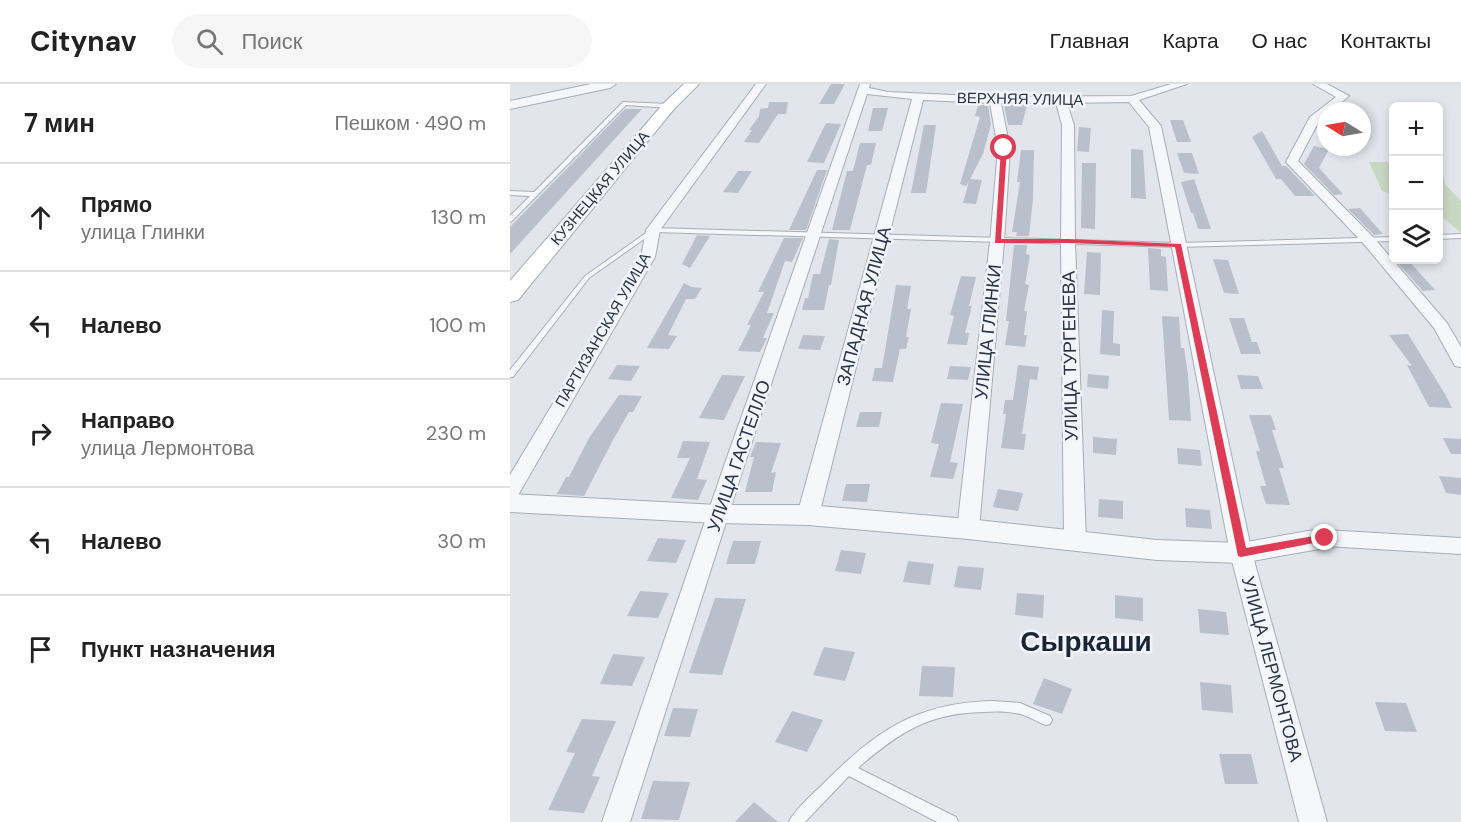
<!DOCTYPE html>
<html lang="ru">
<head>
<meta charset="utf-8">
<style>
  :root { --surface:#fff; --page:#f6f6f6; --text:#222; --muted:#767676; --line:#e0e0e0 }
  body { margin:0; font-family:"DM Sans",sans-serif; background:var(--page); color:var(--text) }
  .controls { position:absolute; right:18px; top:18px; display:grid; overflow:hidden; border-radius:9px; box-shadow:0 3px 9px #0003 }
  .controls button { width:54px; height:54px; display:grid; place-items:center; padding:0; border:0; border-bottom:2px solid var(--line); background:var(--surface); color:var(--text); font:30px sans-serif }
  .compass { position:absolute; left:807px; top:18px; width:54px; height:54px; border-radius:50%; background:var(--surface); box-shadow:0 3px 9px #0003; rotate:281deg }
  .stop { position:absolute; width:18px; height:18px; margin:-14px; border:4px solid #de3b55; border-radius:50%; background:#fff }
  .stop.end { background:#de3b55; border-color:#fff; box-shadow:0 2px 6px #0008 }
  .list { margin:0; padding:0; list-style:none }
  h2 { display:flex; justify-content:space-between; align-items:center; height:78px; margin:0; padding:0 24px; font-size:26px }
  h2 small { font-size:20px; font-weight:400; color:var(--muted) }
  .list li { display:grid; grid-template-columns:39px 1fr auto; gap:18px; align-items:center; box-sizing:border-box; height:108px; padding:0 24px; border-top:2px solid var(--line) }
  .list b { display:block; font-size:22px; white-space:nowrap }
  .list p { margin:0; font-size:20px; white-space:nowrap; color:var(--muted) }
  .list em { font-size:20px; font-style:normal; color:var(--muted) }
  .icon { flex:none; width:33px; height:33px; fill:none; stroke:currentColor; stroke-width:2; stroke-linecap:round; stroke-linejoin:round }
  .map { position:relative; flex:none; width:951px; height:738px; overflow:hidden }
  header { display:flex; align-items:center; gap:36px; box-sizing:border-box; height:84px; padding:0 30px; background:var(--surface); border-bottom:2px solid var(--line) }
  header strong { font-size:28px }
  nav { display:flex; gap:33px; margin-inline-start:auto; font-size:21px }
  .search { width:420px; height:54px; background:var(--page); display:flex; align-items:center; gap:15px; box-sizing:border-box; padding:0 21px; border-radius:33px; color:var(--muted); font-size:22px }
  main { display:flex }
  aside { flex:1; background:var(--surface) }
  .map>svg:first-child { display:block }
</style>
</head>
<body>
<header>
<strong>Citynav</strong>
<div class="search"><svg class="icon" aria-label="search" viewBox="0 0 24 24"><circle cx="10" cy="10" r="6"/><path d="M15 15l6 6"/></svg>Поиск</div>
<nav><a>Главная</a><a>Карта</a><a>О нас</a><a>Контакты</a></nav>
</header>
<main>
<aside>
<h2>7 мин<small>Пешком · 490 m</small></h2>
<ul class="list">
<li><svg class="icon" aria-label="ahead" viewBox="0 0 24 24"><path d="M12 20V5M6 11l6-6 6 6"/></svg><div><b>Прямо</b><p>улица Глинки</p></div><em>130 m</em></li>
<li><svg class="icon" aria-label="left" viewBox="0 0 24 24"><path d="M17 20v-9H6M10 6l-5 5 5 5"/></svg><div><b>Налево</b></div><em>100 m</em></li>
<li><svg class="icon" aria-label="right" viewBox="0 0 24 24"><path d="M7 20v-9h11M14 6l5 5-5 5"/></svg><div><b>Направо</b><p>улица Лермонтова</p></div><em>230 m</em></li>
<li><svg class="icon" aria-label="left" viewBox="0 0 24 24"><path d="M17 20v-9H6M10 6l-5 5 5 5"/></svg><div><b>Налево</b></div><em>30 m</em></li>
<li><svg class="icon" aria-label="arrive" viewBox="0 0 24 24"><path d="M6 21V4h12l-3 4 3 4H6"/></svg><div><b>Пункт назначения</b></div></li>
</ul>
</aside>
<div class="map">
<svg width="951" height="738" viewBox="0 0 951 738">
  <rect width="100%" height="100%" fill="#e2e6ec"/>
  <path fill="#c8d7c2" d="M859 78H883V111L872 107Z
    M929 78H930L935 100 951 117V149L929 130Z"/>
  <path fill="#b9bfcb" d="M321 0H335L324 20H309Z
    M259 18H278L276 30H268L249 59 234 58 242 46H239L249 32 250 25 258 24Z
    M468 21H478L481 40 473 70 460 95 472 96 466 120 453 119 459 97 456 102 450 100 470 33 465 32Z
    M494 21H517L512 41H498Z
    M363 24H378L372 47H358Z
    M115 25H132L0 170V143Z
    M660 36H673L681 58H667Z
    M316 39 331 40 314 79 297 78Z
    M414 41H426L416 109H401Z
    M569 43 581 44 579 68 567 67Z
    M752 47 772 82H776L805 112H785L771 95H766L742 53Z
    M350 59H366L361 81H357L340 146H322L337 87H343Z
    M804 62 819 65 809 84 833 110 824 111 794 80Z
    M621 65 633 66 636 115 621 114Z
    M511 66H524L523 115 519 152H506L507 148H502L510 98H507Z
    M667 69H682L689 90 674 89Z
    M572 79H586L585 145 571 144Z
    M307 86H317L296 146H279Z
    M228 87H242L228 109 213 108Z
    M684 95 687 104 701 145H688L683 129H681L671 98Z
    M850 124 873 150 864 151 838 125Z
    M187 151 200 152 180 184 172 180Z
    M274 154H293L282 178 275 177 257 229H264L253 254H257L250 268 228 267 241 241H237L254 208H248Z
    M319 155 329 156 321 201H319L314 226H292L295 214H298L303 190H310Z
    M504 161H517L516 170 520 171 515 200 519 201 514 227H517L514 251H517L515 263 495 261 499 237H496Z
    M638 164 651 165V172L656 173 658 207 640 206Z
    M577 168 591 169 590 211 574 210Z
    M703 175 718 176 729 210 714 209Z
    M885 176H898L925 206 913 207Z
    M451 192 466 193 459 222H462L455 249H459L457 261 437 260 444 232 440 231Z
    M174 199 181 203 192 204 185 215H176L158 251 167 252 159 265 137 264Z
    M386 201 401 202 397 225H401L396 253H399L396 265H390L383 298 362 297 365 284H372Z
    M592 226 604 227 603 259 610 260V272L590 270Z
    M652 232 669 233 671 264H674L678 291 681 337 659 336Z
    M719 234H734L742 258H747L751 270H731Z
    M898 250 935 310 942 324 919 323 897 281 902 282 879 251Z
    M293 251 315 252 310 266 288 265Z
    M107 281 130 282 121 297 98 295Z
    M508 281 529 283 527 296 520 295 512 350H516L514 366 491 364 496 330H493L495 316H503Z
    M440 282 461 283 458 296 437 295Z
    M578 290 599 292 598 305 577 303Z
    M212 291 235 292 214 336 189 334Z
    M727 291 748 292 753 305H731Z
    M109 311 132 312 123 328H119L103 356 74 412 47 410 56 393H59L79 354Z
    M431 319 453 320 440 378 448 379 443 395 420 393 429 360 421 359Z
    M350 328H372L369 343H346Z
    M739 331H761L766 346H762L774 384H769L780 421 756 420 750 402H756L746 367H750Z
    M583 353 607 355 606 371 583 369Z
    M933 354 951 355V370H941Z
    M173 357 200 358 187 395 197 396 188 416 161 414 180 374H167Z
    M246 358 271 359 261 389 266 388 262 408H235L244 373H240Z
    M667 364 690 366 692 382 668 380Z
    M929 392 951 394V411L936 409Z
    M336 400H360L357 418 332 417Z
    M488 405 513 409 508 427 483 423Z
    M589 415 613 417V435L588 433Z
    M675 424 700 426 702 445 676 443Z
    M148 454 176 456 166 479 137 477Z
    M223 457H251L245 480H216Z
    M331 466 356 469 351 490 325 487Z
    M398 477 424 480 420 501 393 498Z
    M448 482 474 484 471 506 444 503Z
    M130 507 159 509 148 534 117 532Z
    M507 509 534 511 533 534 505 531Z
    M605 511 633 514V537L605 534Z
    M205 514 236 515 212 591 179 589Z
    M688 525 716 528 719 551 690 549Z
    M314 563 345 568 335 597 303 591Z
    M103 570 135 573 122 602 90 600Z
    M412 582 445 583 443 613 409 612Z
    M534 594 562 605 552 630 523 620Z
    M690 598 721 601 723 629 692 626Z
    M865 618 896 619 907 648 875 647Z
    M163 624 188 625 180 653 154 652Z
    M282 627 313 636 297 668 265 658Z
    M72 635 106 637 82 692 90 693 74 729 38 726 65 669 56 668Z
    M709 670H741L748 700H715Z
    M143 697 180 698 169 736 131 735Z
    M244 718 268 738H225Z"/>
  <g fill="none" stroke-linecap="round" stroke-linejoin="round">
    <defs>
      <path id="service" d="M113 18 159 20 162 22 159 24 116 21 2 137 0 138V132L20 112 0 111V107L24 108Z
        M143 144 668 159 884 153V157L668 163 144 148 79 194 3 293H0V286L75 192Z
        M951 150V154L928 155V151Z
        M482 617 510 619 540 632 542 636 540 640 536 641C527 638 519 632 510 630 498 627 485 627 473 628 418 629 388 649 348 684L446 733 448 738H427L339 692 295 738H279C285 725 303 710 313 700 366 647 405 619 482 617Z"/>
      <path id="minor" d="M246 0H256L150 146 145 173 7 413 0 415V391L131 173 136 146Z
        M350 0H360L359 4 378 8 485 13 621 12 661 0H677L629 16 651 42 742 469 817 738H789L720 469 639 43 619 18 557 19 564 41 565 157 576 458 573 464 565 466 557 464 554 458 551 157 552 41 546 19H491L500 65 494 158 469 445 466 451 458 453 450 451 447 445 480 158 488 65 480 19 413 16 309 431 305 436 298 439 291 436 287 431 402 15 357 10 235 379 120 738H92L215 379Z
        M803 0H817L839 12 821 27H816V31L809 37 788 77 863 153 937 239 951 263V283L945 282 924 244 853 159 776 78 800 33 826 13Z
        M815 446 951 454V470L815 462 807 460 804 454 807 448Z"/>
      <path id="tertiary" d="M81 0H106L100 4 0 25V17Z
        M0 410 208 421H298L458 435 647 456 731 459 815 444 824 447 828 454 824 461 815 464 731 479 647 476 458 455 298 441 208 439 0 428Z"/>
      <path id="secondary" d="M174 0H189L164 25 8 216 0 218V197L154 19Z"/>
    </defs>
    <use href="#service" stroke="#a6adb7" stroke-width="2"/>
    <use href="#minor" stroke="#a6adb7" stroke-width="2"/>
    <use href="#tertiary" stroke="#a6adb7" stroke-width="2"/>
    <use href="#secondary" stroke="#a6adb7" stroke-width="2"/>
    <use href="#service" fill="#f6f7fa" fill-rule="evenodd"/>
    <use href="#minor" fill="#f6f7fa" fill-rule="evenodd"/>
    <use href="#tertiary" fill="#f6f7fa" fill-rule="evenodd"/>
    <use href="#secondary" fill="#fff" fill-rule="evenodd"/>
  </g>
  <path fill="#de3b55" d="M494 63 497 64 491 155H558L671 160 736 464 815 450 819 451V456L731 473 728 472 665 163 558 159H485L491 64Z"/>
  <g text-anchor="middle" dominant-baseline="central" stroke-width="5" stroke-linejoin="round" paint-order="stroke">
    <g font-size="15" fill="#283347" stroke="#f3f5f9">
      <text transform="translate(510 15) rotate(1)">ВЕРХНЯЯ УЛИЦА</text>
      <text transform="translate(90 104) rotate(-50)">КУЗНЕЦКАЯ УЛИЦА</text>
      <text transform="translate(93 246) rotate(-60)">ПАРТИЗАНСКАЯ УЛИЦА</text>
    </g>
    <g font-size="18" fill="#283347" stroke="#f3f5f9">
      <text transform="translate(354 222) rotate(-75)">ЗАПАДНАЯ УЛИЦА</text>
      <text transform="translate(478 248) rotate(-84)">УЛИЦА ГЛИНКИ</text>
      <text transform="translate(560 272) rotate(-91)">УЛИЦА ТУРГЕНЕВА</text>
      <text transform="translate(229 372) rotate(-71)">УЛИЦА ГАСТЕЛЛО</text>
      <text transform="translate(762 585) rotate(75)">УЛИЦА ЛЕРМОНТОВА</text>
    </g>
    <g font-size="28" font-weight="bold" fill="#1a2437" stroke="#f3f5f9">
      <text x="576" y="557">Сыркаши</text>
    </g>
  </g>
</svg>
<div class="controls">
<button>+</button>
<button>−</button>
<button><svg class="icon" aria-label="layers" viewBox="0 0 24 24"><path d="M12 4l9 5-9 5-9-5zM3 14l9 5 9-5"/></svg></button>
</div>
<svg class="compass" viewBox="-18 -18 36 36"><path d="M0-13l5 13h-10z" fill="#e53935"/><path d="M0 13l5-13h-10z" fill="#767676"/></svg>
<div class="stop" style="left:494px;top:64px"></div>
<div class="stop end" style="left:815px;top:454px"></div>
</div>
</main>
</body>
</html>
